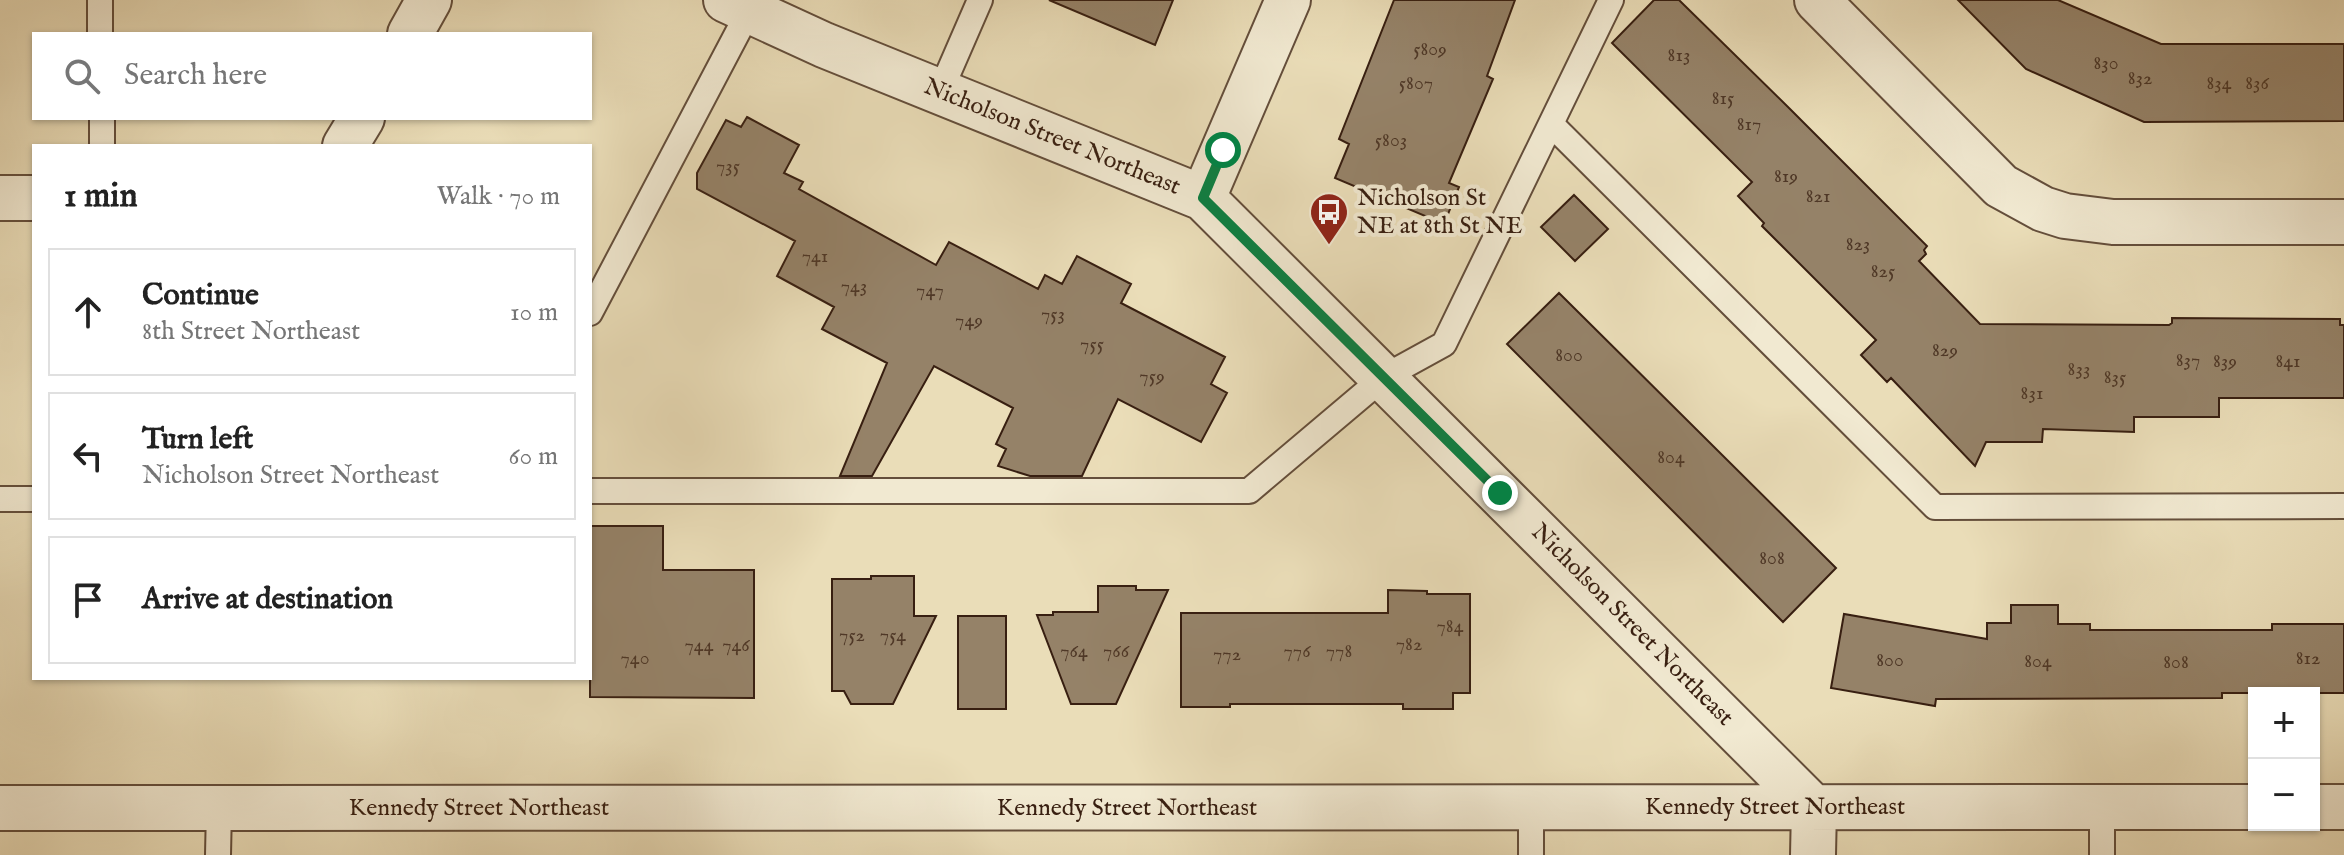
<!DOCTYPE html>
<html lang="en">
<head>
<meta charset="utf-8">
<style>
  :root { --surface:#fff; --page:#f2f2f2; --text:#222; --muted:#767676; --line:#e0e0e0 }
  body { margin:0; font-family:"IM FELL English",serif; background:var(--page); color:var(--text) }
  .controls { position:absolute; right:24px; bottom:24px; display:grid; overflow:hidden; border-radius:0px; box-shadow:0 2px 6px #0004 }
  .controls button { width:72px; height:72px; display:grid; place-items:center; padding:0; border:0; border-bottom:2px solid var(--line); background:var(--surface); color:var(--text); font:40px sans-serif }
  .stop { position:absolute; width:24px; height:24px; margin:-18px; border:6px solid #0b8043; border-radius:50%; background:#fff }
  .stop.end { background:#0b8043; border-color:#fff; box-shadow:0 2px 8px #0008 }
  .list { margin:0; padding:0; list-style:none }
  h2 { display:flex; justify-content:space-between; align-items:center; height:104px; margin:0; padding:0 32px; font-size:34px }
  h2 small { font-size:26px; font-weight:400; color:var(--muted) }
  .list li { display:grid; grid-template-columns:52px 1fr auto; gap:24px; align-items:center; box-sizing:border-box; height:128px; margin:0 16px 16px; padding:0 16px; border:2px solid var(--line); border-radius:0px }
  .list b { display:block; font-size:30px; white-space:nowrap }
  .list p { margin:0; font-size:26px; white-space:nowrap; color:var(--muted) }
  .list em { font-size:26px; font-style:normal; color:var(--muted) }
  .icon { flex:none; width:44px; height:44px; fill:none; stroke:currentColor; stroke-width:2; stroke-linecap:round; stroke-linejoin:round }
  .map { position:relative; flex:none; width:2344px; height:855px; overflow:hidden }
  .search { position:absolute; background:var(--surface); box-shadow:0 2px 6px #0004; left:32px; top:32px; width:560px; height:88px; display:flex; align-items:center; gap:20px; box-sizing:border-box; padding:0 28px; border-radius:0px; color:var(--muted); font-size:30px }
  .panel { position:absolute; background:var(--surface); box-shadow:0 2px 6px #0004; left:32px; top:144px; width:560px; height:536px; border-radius:0px }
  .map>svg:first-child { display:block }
</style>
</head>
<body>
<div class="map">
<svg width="2344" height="855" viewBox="0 0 2344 855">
  <rect width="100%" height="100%" fill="#eaddb8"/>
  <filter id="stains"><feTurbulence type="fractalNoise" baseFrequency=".0025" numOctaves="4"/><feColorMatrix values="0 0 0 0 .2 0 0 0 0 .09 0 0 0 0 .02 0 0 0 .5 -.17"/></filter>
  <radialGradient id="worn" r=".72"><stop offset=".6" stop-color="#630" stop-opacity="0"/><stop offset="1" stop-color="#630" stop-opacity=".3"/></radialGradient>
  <path fill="#958268" stroke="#381f11" stroke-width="2" d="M1049 0H1173L1155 45Z
    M1394 0H1515L1487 76 1493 79 1449 183 1459 187 1444 224 1335 178 1349 144 1339 139Z
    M1654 0H1679L1789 108 1927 246 1924 250 1926 254 1919 261 1980 324 2169 325 2172 323V318L2340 319V325H2344V398H2219V417H2134V432L2043 429 2042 442H1986L1975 466 1891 378 1887 382 1861 355 1876 340 1762 226 1764 223 1738 196 1752 182 1612 43Z
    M1958 0H2058L2161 44H2344V121L2144 122 2026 69Z
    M747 117 799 145 784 173 803 182 799 189 936 265 949 242 1038 289 1045 275 1062 284 1077 256 1131 284 1121 303 1225 357 1211 384 1227 393 1201 442 1118 399 1082 476H1030L998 466 1006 449 996 444 1013 408 934 366 872 476H840L887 363 822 329 834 307 777 276 795 241 697 189V173L726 120 741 127Z
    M1574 195 1608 229 1575 261 1541 227Z
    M1559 293 1836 568 1783 622 1507 344Z
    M590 526H663V570H754V698L590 697Z
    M871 576H914V616H936L893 704H851L844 691H832V579H871Z
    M1098 586H1136V590H1168L1116 704H1071L1037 615H1053V612H1098Z
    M1388 590 1427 591V594H1470V693H1453V709H1403V704H1230V707H1181V613H1388Z
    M2011 605H2058V624H2090V630H2272V624H2344V693H2222V698L1936 699 1935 706 1831 688 1844 614 1987 639V623H2011Z
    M958 616H1006V709H958Z"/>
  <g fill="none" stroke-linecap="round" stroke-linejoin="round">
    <defs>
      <path id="lane" d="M100 0V34
        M940 92 980 0
        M102 118V146
        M1551 124 1935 507 2344 506
        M590 313 749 11
        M590 491H1249L1384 377 1444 344 1611 0
        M0 499H34
        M2102 807V855
        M1531 808V855
        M218 855 219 808"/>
      <path id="street" d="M726 0 824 45 1203 198 1814 808
        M1817 0 2001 186 2043 209 2065 216 2113 222H2344
        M410 34 429 0
        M345 146 362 118
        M0 198H34
        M1203 198 1288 0
        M2314 807H2344
        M0 808 2254 807
        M1813 855 1814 808"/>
    </defs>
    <use href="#lane" stroke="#644e3b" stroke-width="28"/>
    <use href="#street" stroke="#644e3b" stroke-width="48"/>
    <use href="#lane" stroke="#f1e9d1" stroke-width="24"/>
    <use href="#street" stroke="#f1e9d1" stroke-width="44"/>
  </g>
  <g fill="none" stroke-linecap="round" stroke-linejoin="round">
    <path stroke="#0b8043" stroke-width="10" d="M1223 150 1203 198 1500 493"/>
  </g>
  <defs>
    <symbol id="bus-pin" viewBox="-11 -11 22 30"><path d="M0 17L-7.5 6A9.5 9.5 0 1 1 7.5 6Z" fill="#8f2418" stroke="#f1e9d1"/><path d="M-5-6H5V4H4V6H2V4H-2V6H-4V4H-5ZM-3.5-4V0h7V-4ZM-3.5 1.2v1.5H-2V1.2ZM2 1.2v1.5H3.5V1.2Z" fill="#fff"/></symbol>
  </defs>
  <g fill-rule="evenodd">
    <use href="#bus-pin" x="1307" y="190" width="44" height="60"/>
  </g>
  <g text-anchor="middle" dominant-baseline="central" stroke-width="8" stroke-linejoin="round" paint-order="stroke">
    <g font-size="20" fill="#4f3827">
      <text x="1430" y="49">5809</text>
      <text x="1679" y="55">813</text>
      <text x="2106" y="63">830</text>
      <text x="2140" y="78">832</text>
      <text x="1416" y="83">5807</text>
      <text x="2219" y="83">834</text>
      <text x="2257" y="83">836</text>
      <text x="1723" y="98">815</text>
      <text x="1749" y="124">817</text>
      <text x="1391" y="140">5803</text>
      <text x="728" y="166">735</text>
      <text x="1786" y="176">819</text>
      <text x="1818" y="196">821</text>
      <text x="1858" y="244">823</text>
      <text x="815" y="256">741</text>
      <text x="1883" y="271">825</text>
      <text x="854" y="286">743</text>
      <text x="930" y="290">747</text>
      <text x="1053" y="314">753</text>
      <text x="969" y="320">749</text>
      <text x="1092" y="344">755</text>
      <text x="1945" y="350">829</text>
      <text x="1569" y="355">800</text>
      <text x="2188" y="360">837</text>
      <text x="2225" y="361">839</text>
      <text x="2288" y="361">841</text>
      <text x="2079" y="369">833</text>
      <text x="1152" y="376">759</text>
      <text x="2115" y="377">835</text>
      <text x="2032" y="393">831</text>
      <text x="1671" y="457">804</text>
      <text x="1772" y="558">808</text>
      <text x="1450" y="626">784</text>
      <text x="852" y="635">752</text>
      <text x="893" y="635">754</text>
      <text x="1409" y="644">782</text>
      <text x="699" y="645">744</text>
      <text x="736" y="645">746</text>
      <text x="1074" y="651">764</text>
      <text x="1116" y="651">766</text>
      <text x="1297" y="651">776</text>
      <text x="1339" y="651">778</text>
      <text x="1227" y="654">772</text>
      <text x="635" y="658">740</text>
      <text x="2308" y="658">812</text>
      <text x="1890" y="660">800</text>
      <text x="2038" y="661">804</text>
      <text x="2176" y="662">808</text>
    </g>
    <g font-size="24" fill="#381f11" stroke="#f1e9d1">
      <text transform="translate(1052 137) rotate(22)">Nicholson Street Northeast</text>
      <text transform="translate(1632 625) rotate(45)">Nicholson Street Northeast</text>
      <text x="1775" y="807">Kennedy Street Northeast</text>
      <text x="479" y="808">Kennedy Street Northeast</text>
      <text x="1127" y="808">Kennedy Street Northeast</text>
    </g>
    <g font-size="24" fill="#381f11" stroke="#f1e9d1" text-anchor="start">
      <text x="1357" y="198">Nicholson St<tspan x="1357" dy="28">NE at 8th St NE</tspan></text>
    </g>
  </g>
  <rect width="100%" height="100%" filter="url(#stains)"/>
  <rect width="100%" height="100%" fill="url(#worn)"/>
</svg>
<div class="controls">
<button>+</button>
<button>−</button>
</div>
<div class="stop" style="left:1223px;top:150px"></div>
<div class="stop end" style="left:1500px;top:493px"></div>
<div class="search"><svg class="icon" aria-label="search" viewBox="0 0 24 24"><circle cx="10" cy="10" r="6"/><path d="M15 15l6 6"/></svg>Search here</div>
<section class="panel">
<h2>1 min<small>Walk · 70 m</small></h2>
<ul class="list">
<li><svg class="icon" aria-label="ahead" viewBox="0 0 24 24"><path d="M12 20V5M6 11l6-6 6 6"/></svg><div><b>Continue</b><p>8th Street Northeast</p></div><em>10 m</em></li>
<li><svg class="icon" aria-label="left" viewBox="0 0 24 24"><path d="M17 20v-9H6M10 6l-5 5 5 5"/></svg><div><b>Turn left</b><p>Nicholson Street Northeast</p></div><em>60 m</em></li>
<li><svg class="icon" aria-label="arrive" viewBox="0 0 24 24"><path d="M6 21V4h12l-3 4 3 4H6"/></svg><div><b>Arrive at destination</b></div></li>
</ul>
</section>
</div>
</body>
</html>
